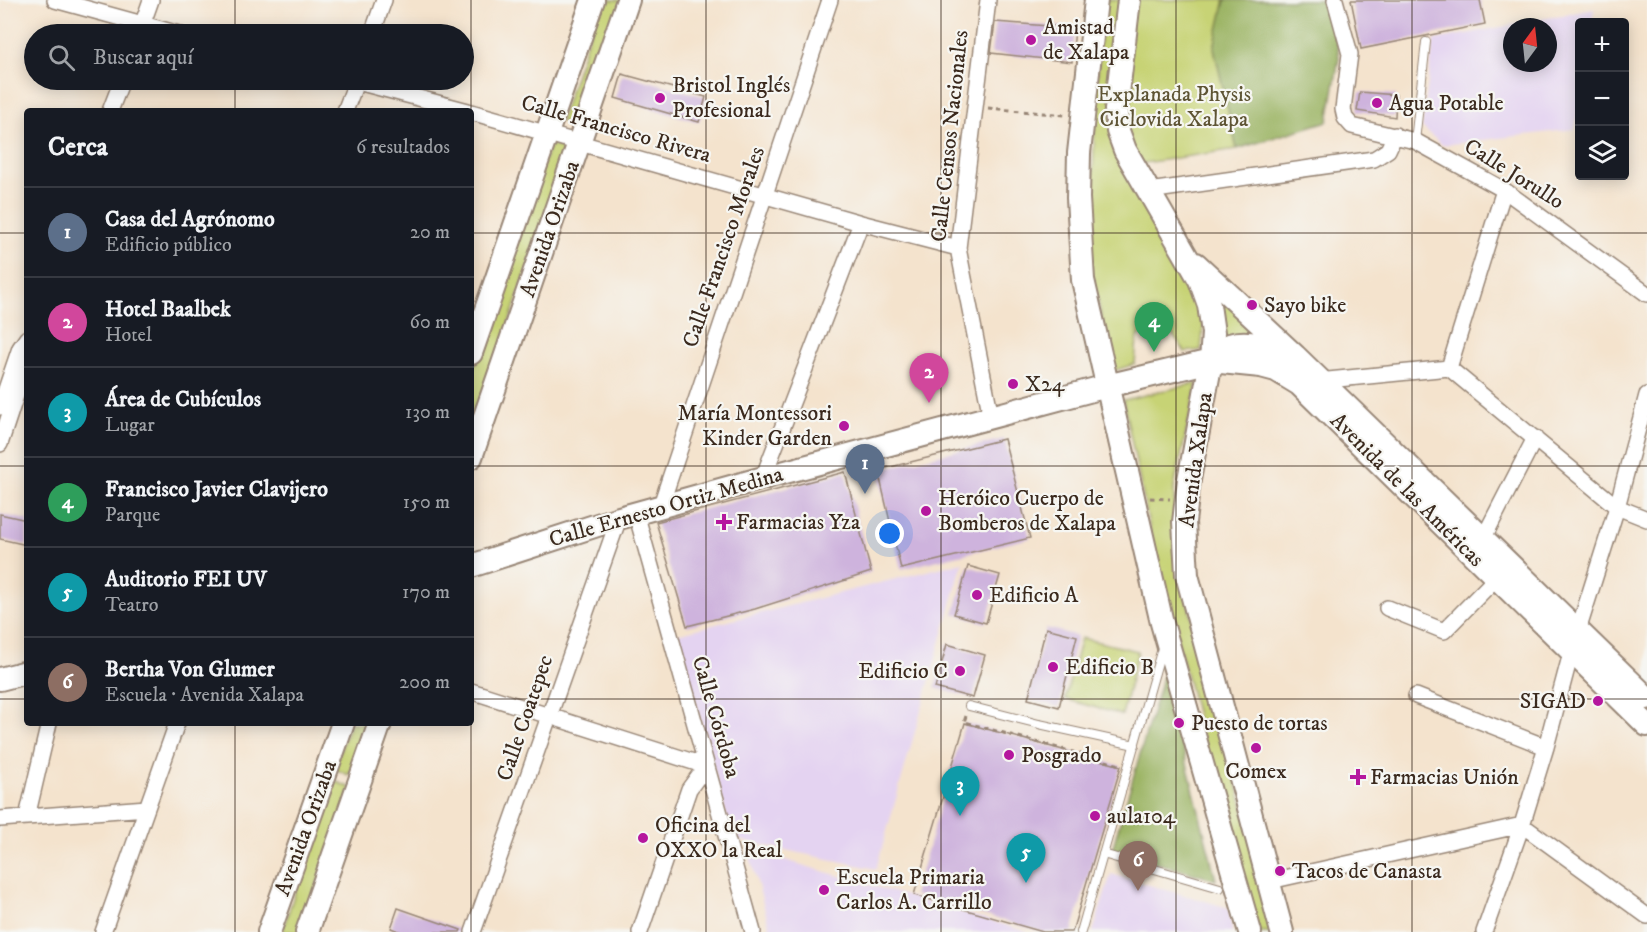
<!DOCTYPE html>
<html lang="es">
<head>
<meta charset="utf-8">
<style>
  :root { --surface:#171b24; --page:#20242c; --text:#f1f3f6; --muted:#9ea1a6; --line:#363941; --accent:#d690ce }
  body { margin:0; font-family:"IM FELL DW Pica",serif; background:var(--page); color:var(--text) }
  .controls { position:absolute; right:18px; top:18px; display:grid; overflow:hidden; border-radius:6px; box-shadow:0 3px 15px #0003 }
  .controls button { width:54px; height:54px; display:grid; place-items:center; padding:0; border:0; border-bottom:2px solid var(--line); background:var(--surface); color:var(--text); font:30px sans-serif }
  .compass { position:absolute; left:1503px; top:18px; width:54px; height:54px; border-radius:50%; background:var(--surface); box-shadow:0 3px 15px #0003; rotate:15deg }
  .you { position:absolute; left:890px; top:534px; width:21px; height:21px; margin:-15px; border:4px solid #fff; border-radius:50%; background:#1a73e8; box-shadow:0 0 0 9px #1a73e833 }
  .badge { display:grid; place-items:center; width:39px; height:39px; border-radius:50%; background:var(--accent); color:#fff; font-size:20px; font-weight:700 }
  .pin { position:absolute; translate:-50% -50px; filter:drop-shadow(0 2px 3px #0008) }
  .pin::after { content:''; position:absolute; top:32px; width:21px; height:18px; background:inherit; clip-path:polygon(0 0,100% 0,50% 100%) }
  .list { margin:0; padding:0; list-style:none }
  h2 { display:flex; justify-content:space-between; align-items:center; height:78px; margin:0; padding:0 24px; font-size:26px }
  h2 small { font-size:20px; font-weight:400; color:var(--muted) }
  .list li { display:grid; grid-template-columns:39px 1fr auto; gap:18px; align-items:center; box-sizing:border-box; height:90px; padding:0 24px; border-top:2px solid var(--line) }
  .list b { display:block; font-size:22px; white-space:nowrap }
  .list p { margin:0; font-size:20px; white-space:nowrap; color:var(--muted) }
  .list em { font-size:20px; font-style:normal; color:var(--muted) }
  .icon { flex:none; width:33px; height:33px; fill:none; stroke:currentColor; stroke-width:2; stroke-linecap:round; stroke-linejoin:round }
  .map { position:relative; flex:none; width:1647px; height:932px; overflow:hidden }
  .search { position:absolute; background:var(--surface); box-shadow:0 3px 15px #0003; left:24px; top:24px; width:450px; height:66px; display:flex; align-items:center; gap:15px; box-sizing:border-box; padding:0 21px; border-radius:33px; color:var(--muted); font-size:22px }
  .panel { position:absolute; background:var(--surface); box-shadow:0 3px 15px #0003; left:24px; top:108px; width:450px; height:618px; border-radius:6px }
  .map>svg:first-child { display:block }
</style>
</head>
<body>
<div class="map">
<svg width="1647" height="932" viewBox="0 0 1647 932">
  <rect width="100%" height="100%" fill="#f6f6f2"/>
  <filter id="ink" filterUnits="userSpaceOnUse"><feTurbulence type="fractalNoise" baseFrequency=".0167" numOctaves="2"/><feDisplacementMap in="SourceGraphic" scale="12" xChannelSelector="R" yChannelSelector="G"/><feConvolveMatrix kernelMatrix="1 2 1 2 8 2 1 2 1" color-interpolation-filters="sRGB"/></filter>
  <filter id="wash" filterUnits="userSpaceOnUse"><feTurbulence type="fractalNoise" baseFrequency=".008" numOctaves="4" result="noise"/><feDisplacementMap in="SourceGraphic" scale="24" xChannelSelector="R" yChannelSelector="G"/><feGaussianBlur stdDeviation="1.35" result="paint"/><feColorMatrix in="noise" values="0 0 0 0 0 0 0 0 0 0 0 0 0 0 0 0 0 1.4 0 .05"/><feComposite in="paint" operator="in"/></filter>
  <g filter="url(#wash)">
    <rect width="100%" height="100%" fill="#f4e3cd"/>
    <path fill="#e4d3f1" fill-rule="evenodd" d="M1594 9 1592 22H1580L1579 99 1575 129 1442 145 1422 127 1434 40ZM1512 27H1548V63H1512Z
      M963 562 876 869 733 839 677 634Z
      M748 849 1028 932H771Z
      M1111 874 1229 908 1232 932H1093Z"/>
    <path fill="#c7d374" stroke="#817e49" stroke-width="1.5" d="M601 0H622L578 127 560 121Z
      M1102 0H1123L1111 118 1182 260 1204 320 1201 350 1185 352C1172 331 1159 314 1137 338L1135 364 1113 371 1090 264 1095 118Z
      M1132 0H1225L1214 48 1237 149 1131 165 1120 136Z
      M550 144 567 150 471 436V377Z
      M1211 279 1267 334 1226 340 1221 305Z
      M1197 383 1174 487V553L1277 932H1253L1155 553 1123 400Z
      M1081 638 1138 651 1122 715 1065 699Z
      M350 723H368L349 775 334 769Z
      M332 780 351 788 300 932H282Z"/>
    <path fill="#9db566" stroke="#6c7042" stroke-width="1.5" d="M1225 0H1332L1339 58 1328 121 1237 149 1214 48Z
      M1164 672 1216 880 1112 850Z"/>
    <g id="blocks">
      <path fill="#ceb3dd" d="M1351 0H1480L1485 24 1361 49Z
        M995 22 1075 28 1072 62 991 53Z
        M622 74 706 97 699 122 615 98Z
        M1360 92 1396 95 1395 117 1357 111Z
        M1004 439 1030 538 901 569 878 470Z
        M845 472 871 572 755 609 687 626 656 522Z
        M0 514 27 520V545L0 539Z
        M968 566 1000 575 986 623 954 614Z
        M1046 628 1077 636 1059 707 1028 699Z
        M947 644 985 655 973 698 935 688Z
        M965 723 1121 766 1072 932H1043L914 895Z
        M398 908 461 930 460 932H401L391 928Z"/>
    </g>
  </g>
  <g filter="url(#ink)">
    <use href="#blocks" fill-opacity="0" stroke="#988676" stroke-width="1.5"/>
    <g fill="none" stroke-linecap="round" stroke-linejoin="round">
      <defs>
        <path id="lane" d="M1415 141 1426 42
          M969 706 1039 724 1135 745
          M1103 854 1220 888
          M1081 932 1162 648"/>
        <path id="street" d="M55 0 179 34
          M988 0 958 248 991 417
          M1335 0 1350 54 1343 109 1345 118 1352 126 1415 141 1504 190 1647 294
          M139 34 151 0
          M372 34 384 0
          M350 80 468 111
          M110 111 122 80
          M345 111 357 80
          M471 112 861 223 958 248
          M1149 191 1374 159 1388 150 1395 135
          M1449 368 1504 190
          M1318 381 1449 368 1617 507 1647 519
          M0 407 20 348 27 338
          M0 444 27 362
          M763 478 861 223
          M660 508 830 0
          M636 513 753 932
          M1483 539 1535 438
          M1387 608 1444 631 1496 578
          M471 691 706 766 689 789 640 932
          M1416 696 1546 747
          M27 817 49 723
          M0 819 147 808
          M1270 881 1522 825 1647 916
          M103 932 177 723
          M473 932 619 518
          M1484 932 1522 825 1546 747 1571 653 1617 507 1647 395"/>
        <path id="secondary" d="M1096 0 1079 153 1078 198 1083 280 1162 623 1250 932
          M1129 0 1116 110 1118 131 1125 150 1200 280 1209 305 1213 333 1211 361 1189 480 1184 522 1187 575 1282 932
          M1196 264 1295 356 1647 698
          M471 353 593 0
          M1211 361C1214 358 1217 353 1221 350 1237 336 1270 346 1288 353
          M471 457 628 0
          M471 566 619 518 763 478 1107 386 1211 361 1261 366 1276 370 1299 384 1647 725
          M0 679 27 672
          M269 932 343 723
          M307 932 380 723"/>
      </defs>
      <use href="#lane" stroke="#988676" stroke-width="10"/>
      <use href="#street" stroke="#988676" stroke-width="18"/>
      <use href="#secondary" stroke="#988676" stroke-width="26"/>
      <path stroke="#988676" stroke-width="3" stroke-dasharray="4.5 4.5" stroke-linecap="butt" d="M988 108 1065 115
        M1150 498 1170 499
        M966 716 964 722 1120 765"/>
      <use href="#lane" stroke="#fff" stroke-width="8"/>
      <use href="#street" stroke="#fff" stroke-width="15"/>
      <use href="#secondary" stroke="#fff" stroke-width="22"/>
    </g>
  </g>
  <path fill="none" stroke="#3b2a1e" stroke-width="1.5" stroke-opacity="0.55" d="M235 0V34M471 0V111M706 0V932M941 0V932M1176 0V932M1412 0V932M235 80V111M0 233H27M471 233H1647M0 466H27M471 466H1647M0 699H27M471 699H1647M235 723V932M471 723V932"/>
  <g fill="#b5179e" stroke="#f6f6f2" stroke-width="2">
    <circle cx="1031" cy="40" r="6"/>
    <circle cx="660" cy="98" r="6"/>
    <circle cx="1377" cy="103" r="6"/>
    <circle cx="1252" cy="305" r="6"/>
    <circle cx="1013" cy="384" r="6"/>
    <circle cx="844" cy="426" r="6"/>
    <circle cx="926" cy="511" r="6"/>
    <path d="M721 513h6v6h6v6h-6v6h-6v-6h-6v-6h6z"/>
    <circle cx="977" cy="595" r="6"/>
    <circle cx="1053" cy="667" r="6"/>
    <circle cx="960" cy="671" r="6"/>
    <circle cx="1598" cy="701" r="6"/>
    <circle cx="1179" cy="723" r="6"/>
    <circle cx="1256" cy="748" r="6"/>
    <circle cx="1009" cy="755" r="6"/>
    <path d="M1355 768h6v6h6v6h-6v6h-6v-6h-6v-6h6z"/>
    <circle cx="1095" cy="816" r="6"/>
    <circle cx="643" cy="838" r="6"/>
    <circle cx="1280" cy="871" r="6"/>
    <circle cx="824" cy="890" r="6"/>
  </g>
  <g text-anchor="middle" dominant-baseline="central" stroke-width="4.5" stroke-linejoin="round" paint-order="stroke">
    <g font-size="22" fill="#3b2a1e" stroke="#f6f6f2" text-anchor="start">
      <text x="1043" y="27">Amistad<tspan x="1043" dy="25">de Xalapa</tspan></text>
      <text x="672" y="85">Bristol Inglés<tspan x="672" dy="25">Profesional</tspan></text>
      <text x="1389" y="103">Agua Potable</text>
      <text x="1264" y="305">Sayo bike</text>
      <text x="1025" y="384">X24</text>
      <text x="832" y="413" text-anchor="end">María Montessori<tspan x="832" dy="25">Kinder Garden</tspan></text>
      <text x="938" y="498">Heróico Cuerpo de<tspan x="938" dy="25">Bomberos de Xalapa</tspan></text>
      <text x="736" y="522">Farmacias Yza</text>
      <text x="989" y="595">Edificio A</text>
      <text x="1065" y="667">Edificio B</text>
      <text x="948" y="671" text-anchor="end">Edificio C</text>
      <text x="1586" y="701" text-anchor="end">SIGAD</text>
      <text x="1191" y="723">Puesto de tortas</text>
      <text x="1021" y="755">Posgrado</text>
      <text x="1256" y="771" text-anchor="middle">Comex</text>
      <text x="1370" y="777">Farmacias Unión</text>
      <text x="1107" y="816">aula104</text>
      <text x="655" y="825">Oficina del<tspan x="655" dy="25">OXXO la Real</tspan></text>
      <text x="1292" y="871">Tacos de Canasta</text>
      <text x="836" y="877">Escuela Primaria<tspan x="836" dy="25">Carlos A. Carrillo</tspan></text>
    </g>
    <g font-size="22" fill="#5e5434" stroke="#f6f6f2">
      <text x="1174" y="94">Explanada Physis<tspan x="1174" dy="25">Ciclovida Xalapa</tspan></text>
    </g>
    <g font-size="22" fill="#3b2a1e" stroke="#f6f6f2">
      <text transform="translate(616 129) rotate(16)">Calle Francisco Rivera</text>
      <text transform="translate(950 136) rotate(-84)">Calle Censos Nacionales</text>
      <text transform="translate(1514 174) rotate(32)">Calle Jorullo</text>
      <text transform="translate(550 229) rotate(-71)">Avenida Orizaba</text>
      <text transform="translate(724 247) rotate(-71)">Calle Francisco Morales</text>
      <text transform="translate(1196 460) rotate(-82)">Avenida Xalapa</text>
      <text transform="translate(1407 490) rotate(45)">Avenida de las Américas</text>
      <text transform="translate(666 507) rotate(-16)">Calle Ernesto Ortiz Medina</text>
      <text transform="translate(716 717) rotate(74)">Calle Córdoba</text>
      <text transform="translate(525 718) rotate(-71)">Calle Coatepec</text>
      <text transform="translate(306 828) rotate(-70)">Avenida Orizaba</text>
    </g>
  </g>
</svg>
<div class="controls">
<button>+</button>
<button>−</button>
<button><svg class="icon" aria-label="layers" viewBox="0 0 24 24"><path d="M12 4l9 5-9 5-9-5zM3 14l9 5 9-5"/></svg></button>
</div>
<svg class="compass" viewBox="-18 -18 36 36"><path d="M0-13l5 13h-10z" fill="#e53935"/><path d="M0 13l5-13h-10z" fill="#9ea1a6"/></svg>
<div class="you"></div>
<div class="pin badge" style="left:865px;top:494px;background:#5c6f8a">1</div>
<div class="pin badge" style="left:929px;top:403px;background:#d1479c">2</div>
<div class="pin badge" style="left:960px;top:816px;background:#0f9aa8">3</div>
<div class="pin badge" style="left:1154px;top:352px;background:#2e9e5b">4</div>
<div class="pin badge" style="left:1026px;top:883px;background:#0f9aa8">5</div>
<div class="pin badge" style="left:1138px;top:891px;background:#8d6e63">6</div>
<div class="search"><svg class="icon" aria-label="search" viewBox="0 0 24 24"><circle cx="10" cy="10" r="6"/><path d="M15 15l6 6"/></svg>Buscar aquí</div>
<section class="panel">
<h2>Cerca<small>6 resultados</small></h2>
<ul class="list">
<li><span class="badge" style="background:#5c6f8a">1</span><div><b>Casa del Agrónomo</b><p>Edificio público</p></div><em>20 m</em></li>
<li><span class="badge" style="background:#d1479c">2</span><div><b>Hotel Baalbek</b><p>Hotel</p></div><em>60 m</em></li>
<li><span class="badge" style="background:#0f9aa8">3</span><div><b>Área de Cubículos</b><p>Lugar</p></div><em>130 m</em></li>
<li><span class="badge" style="background:#2e9e5b">4</span><div><b>Francisco Javier Clavijero</b><p>Parque</p></div><em>150 m</em></li>
<li><span class="badge" style="background:#0f9aa8">5</span><div><b>Auditorio FEI UV</b><p>Teatro</p></div><em>170 m</em></li>
<li><span class="badge" style="background:#8d6e63">6</span><div><b>Bertha Von Glumer</b><p>Escuela · Avenida Xalapa</p></div><em>200 m</em></li>
</ul>
</section>
</div>
</body>
</html>
